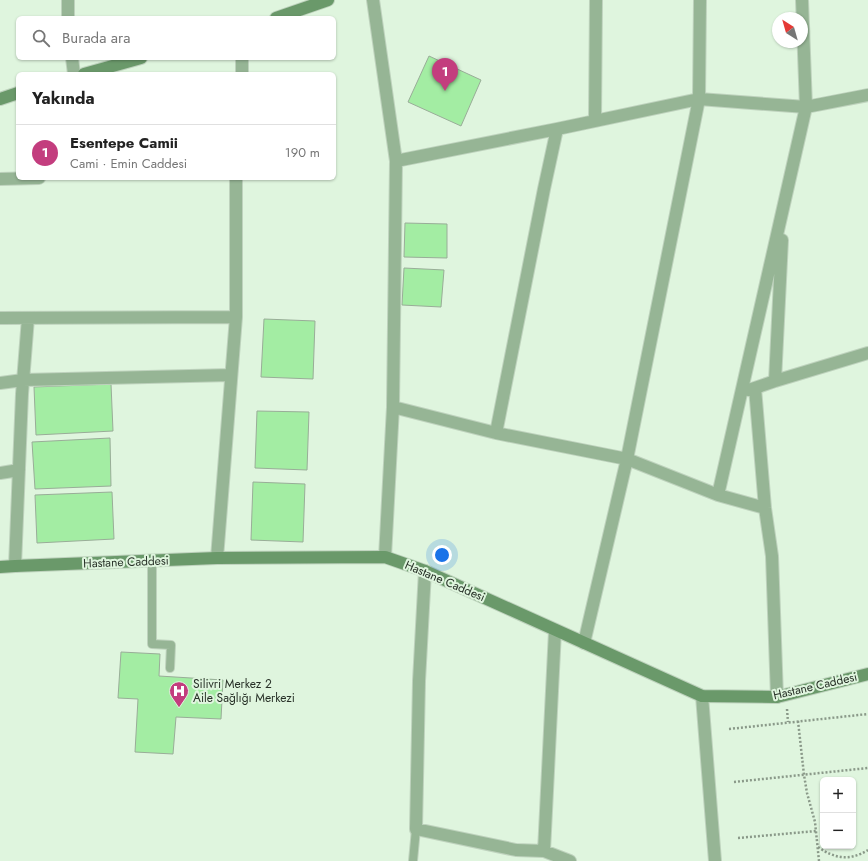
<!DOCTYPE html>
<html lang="tr">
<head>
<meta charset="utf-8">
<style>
  :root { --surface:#fff; --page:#f6f6f6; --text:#222; --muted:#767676; --line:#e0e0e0; --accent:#c33d7e }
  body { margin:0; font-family:Jost,sans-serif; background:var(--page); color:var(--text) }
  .controls { position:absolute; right:12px; bottom:12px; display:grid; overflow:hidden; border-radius:6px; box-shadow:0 1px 3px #0004 }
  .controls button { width:36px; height:36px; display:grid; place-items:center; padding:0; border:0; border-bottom:1px solid var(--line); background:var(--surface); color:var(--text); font:20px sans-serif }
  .compass { position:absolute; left:772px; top:12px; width:36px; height:36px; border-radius:50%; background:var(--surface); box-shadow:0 1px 3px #0004; rotate:323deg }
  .you { position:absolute; left:442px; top:555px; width:14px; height:14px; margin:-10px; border:3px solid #fff; border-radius:50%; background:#1a73e8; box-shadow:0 0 0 6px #1a73e833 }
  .badge { display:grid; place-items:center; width:26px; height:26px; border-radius:50%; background:var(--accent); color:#fff; font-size:13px; font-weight:700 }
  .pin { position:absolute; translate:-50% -33px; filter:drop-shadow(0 1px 2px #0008) }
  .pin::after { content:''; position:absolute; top:21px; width:14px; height:12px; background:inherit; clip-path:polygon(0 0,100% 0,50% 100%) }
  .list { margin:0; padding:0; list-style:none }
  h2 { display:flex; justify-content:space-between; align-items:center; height:52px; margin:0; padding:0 16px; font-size:17px }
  h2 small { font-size:13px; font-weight:400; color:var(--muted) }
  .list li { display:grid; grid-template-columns:26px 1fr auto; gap:12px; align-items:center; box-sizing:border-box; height:56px; padding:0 16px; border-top:1px solid var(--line) }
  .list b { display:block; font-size:15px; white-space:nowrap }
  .list p { margin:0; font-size:13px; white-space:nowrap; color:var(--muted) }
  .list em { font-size:13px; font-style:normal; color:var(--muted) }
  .icon { flex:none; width:22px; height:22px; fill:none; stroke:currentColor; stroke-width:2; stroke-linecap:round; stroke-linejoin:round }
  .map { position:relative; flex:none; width:868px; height:861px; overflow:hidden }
  .search { position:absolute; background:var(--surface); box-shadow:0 1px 3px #0004; left:16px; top:16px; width:320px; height:44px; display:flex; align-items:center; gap:10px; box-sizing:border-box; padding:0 14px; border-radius:6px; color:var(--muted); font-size:15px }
  .panel { position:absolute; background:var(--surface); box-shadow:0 1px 3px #0004; left:16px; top:72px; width:320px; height:108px; border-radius:6px }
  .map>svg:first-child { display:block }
</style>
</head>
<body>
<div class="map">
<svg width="868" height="861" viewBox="0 0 868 861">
  <rect width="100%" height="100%" fill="#dff5de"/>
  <path fill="#a3eda3" stroke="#99ad98" d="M429 56 481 80 461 126 408 102Z
    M405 223 447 224V258L404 257Z
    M404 268 444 270 441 307 402 305Z
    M264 319 315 321 313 379 261 377Z
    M111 384 113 431 36 435 34 387Z
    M257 411 309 412 307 470 255 468Z
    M110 438 111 486 35 489 32 442Z
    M253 482 305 484 303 542 251 540Z
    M112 492 114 539 37 543 35 495Z
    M121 652 160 654 159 676 223 680 221 719 176 717 173 754 135 752 138 699 118 698Z"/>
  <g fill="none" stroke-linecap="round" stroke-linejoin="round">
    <defs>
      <path id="lane" d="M152 561V644L171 645 170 668
        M413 861 416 829"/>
      <path id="street" d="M68 0V18
        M373 0 396 161 393 407 385 557
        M72 58 74 74
        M242 74V58
        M595 121 596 0
        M396 161 557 129 699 99 806 107 868 95
        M0 179 39 178
        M0 318 236 317
        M775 381 782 240
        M0 383 23 380 231 375
        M755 388 765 508 772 556 777 697
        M749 390 775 381 868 353
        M393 407 496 433 627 459 718 495 765 508
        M496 433 544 189 557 129
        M0 473 19 470
        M718 495 806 107 802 0
        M217 558 236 317V178
        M15 566 22 394 28 318
        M425 571 419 681 416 829 516 850 544 851 570 861
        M584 643 627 459 699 99 700 0
        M702 696 715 861
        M544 851 555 631"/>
      <path id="secondary" d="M276 18 328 0
        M84 74 141 58
        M0 99 18 93
        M0 567 15 566 217 558 385 557 425 571 702 696 777 697 868 674"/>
    </defs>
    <use href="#lane" stroke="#bed2bd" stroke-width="10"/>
    <use href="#street" stroke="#bed2bd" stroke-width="14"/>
    <use href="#secondary" stroke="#bed2bd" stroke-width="14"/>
    <path stroke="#8a9989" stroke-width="2.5" stroke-dasharray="2 2" stroke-linecap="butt" d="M787 709 788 722
      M798 721 804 775 807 793 815 822 819 861
      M729 729 868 714
      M734 782 868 768
      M738 838 816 831
      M818 847C835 859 850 861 868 850"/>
    <use href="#lane" stroke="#96b595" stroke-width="8"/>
    <use href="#street" stroke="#96b595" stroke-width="12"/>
    <use href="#secondary" stroke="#6a996a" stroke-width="12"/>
  </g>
  <defs>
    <symbol id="hospital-pin" viewBox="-11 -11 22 30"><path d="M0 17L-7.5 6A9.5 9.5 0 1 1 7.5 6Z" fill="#c33d7e" stroke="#dff5de"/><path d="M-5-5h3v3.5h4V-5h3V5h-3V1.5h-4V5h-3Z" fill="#fff"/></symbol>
  </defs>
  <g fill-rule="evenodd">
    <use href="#hospital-pin" x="168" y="680" width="22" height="30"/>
  </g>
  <g text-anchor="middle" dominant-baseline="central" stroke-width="4" stroke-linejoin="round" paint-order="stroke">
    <g font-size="12" fill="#283128" stroke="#dff5de">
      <text transform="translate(126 562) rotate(-2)">Hastane Caddesi</text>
      <text transform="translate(445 581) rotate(23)">Hastane Caddesi</text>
      <text transform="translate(815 686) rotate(-13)">Hastane Caddesi</text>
    </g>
    <g font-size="12" fill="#283128" stroke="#dff5de" text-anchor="start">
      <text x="193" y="684">Silivri Merkez 2<tspan x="193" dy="14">Aile Sağlığı Merkezi</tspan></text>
    </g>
  </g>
</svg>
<div class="controls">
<button>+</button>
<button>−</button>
</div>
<svg class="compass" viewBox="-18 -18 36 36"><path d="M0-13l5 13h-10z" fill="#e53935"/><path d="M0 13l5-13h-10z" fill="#767676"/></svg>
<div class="you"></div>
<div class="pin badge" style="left:445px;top:91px">1</div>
<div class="search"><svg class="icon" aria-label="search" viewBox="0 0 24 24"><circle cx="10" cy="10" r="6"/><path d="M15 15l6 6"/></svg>Burada ara</div>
<section class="panel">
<h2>Yakında<small></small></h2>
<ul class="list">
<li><span class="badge">1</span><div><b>Esentepe Camii</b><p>Cami · Emin Caddesi</p></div><em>190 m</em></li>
</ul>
</section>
</div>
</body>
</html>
